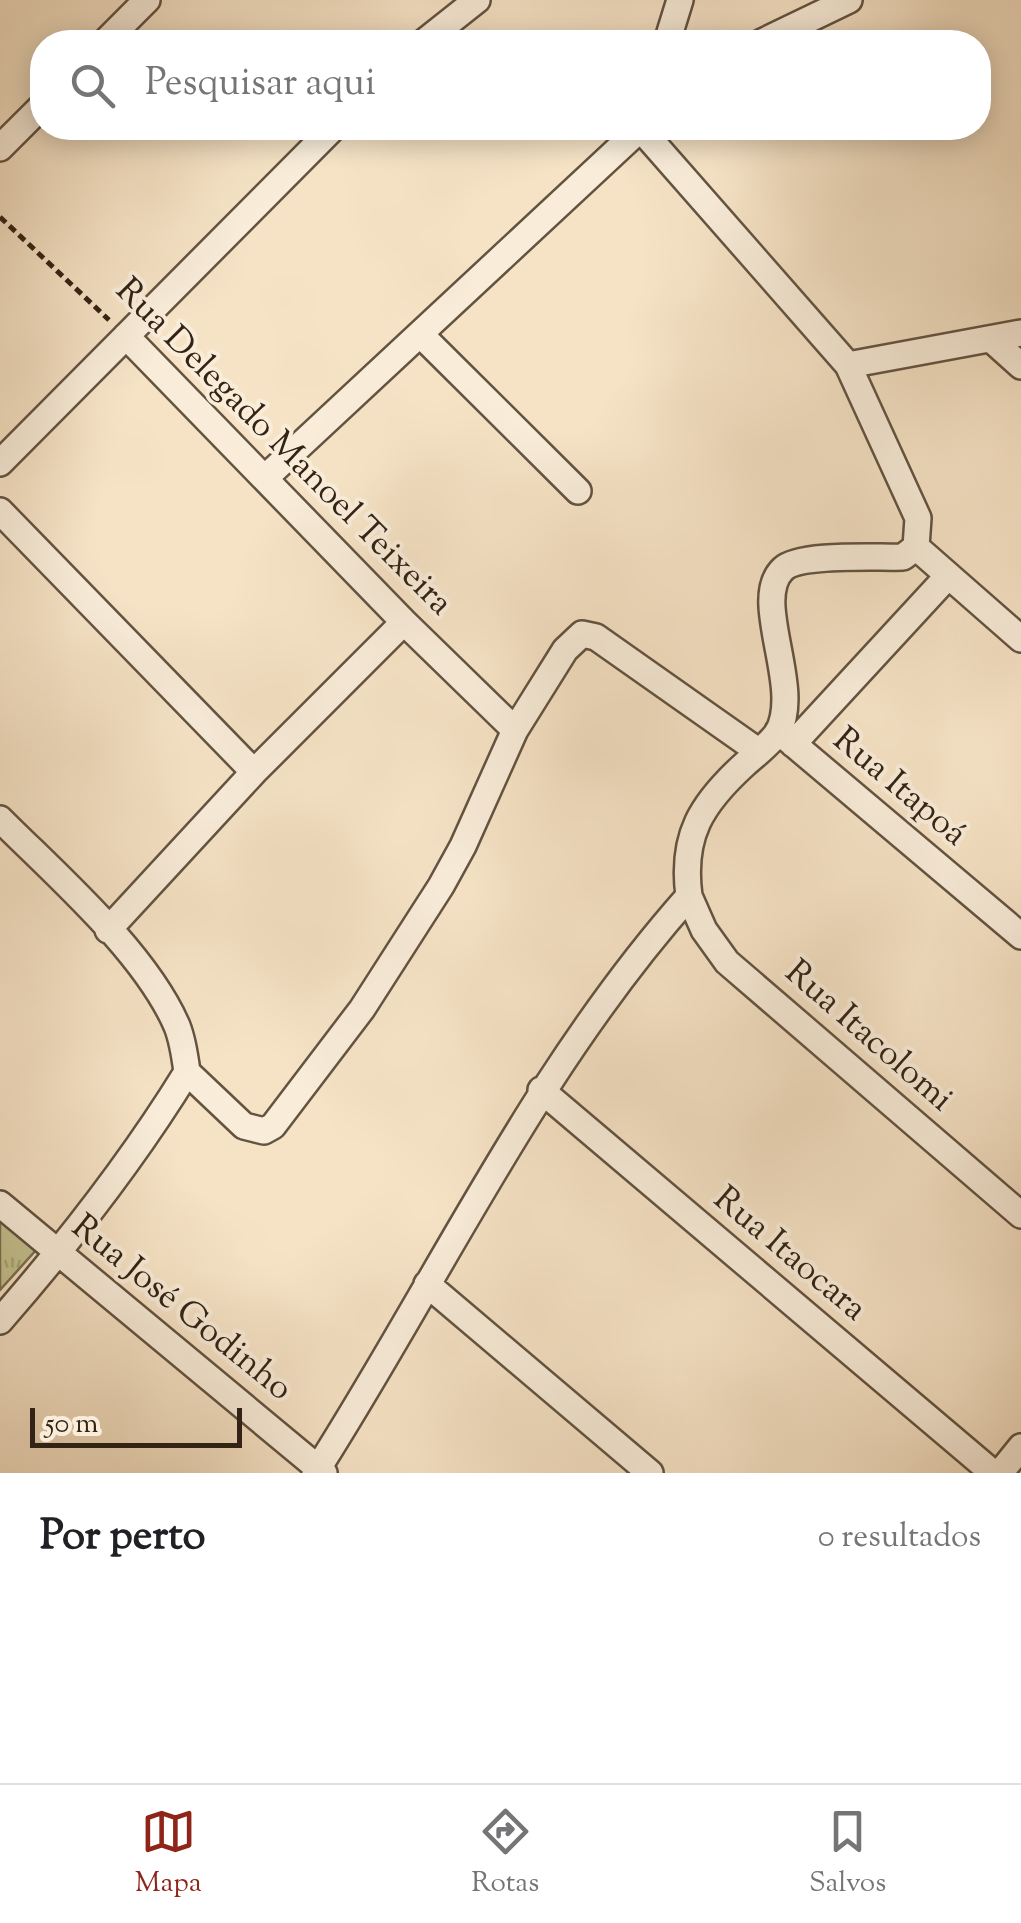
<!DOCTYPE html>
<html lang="pt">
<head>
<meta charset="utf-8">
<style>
  :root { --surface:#fff; --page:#f2f2f2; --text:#202124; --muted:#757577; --line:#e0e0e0; --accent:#8f2418 }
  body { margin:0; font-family:"Sorts Mill Goudy",serif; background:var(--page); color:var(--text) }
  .scale { position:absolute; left:30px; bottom:25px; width:212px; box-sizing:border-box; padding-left:10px; border:5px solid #322315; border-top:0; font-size:28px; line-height:35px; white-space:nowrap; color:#322315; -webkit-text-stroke:8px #f9edda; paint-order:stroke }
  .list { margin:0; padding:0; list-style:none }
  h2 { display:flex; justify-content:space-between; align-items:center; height:130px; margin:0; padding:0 40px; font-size:42px }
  h2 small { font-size:32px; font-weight:400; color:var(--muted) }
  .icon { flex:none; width:55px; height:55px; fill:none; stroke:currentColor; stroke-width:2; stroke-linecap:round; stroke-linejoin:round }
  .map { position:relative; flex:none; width:1021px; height:1473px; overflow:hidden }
  .search { position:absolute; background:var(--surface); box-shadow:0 5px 25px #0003; left:30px; right:30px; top:30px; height:110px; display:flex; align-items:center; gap:25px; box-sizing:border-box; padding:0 35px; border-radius:40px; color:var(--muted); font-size:38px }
  .sheet { height:310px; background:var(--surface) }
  nav { display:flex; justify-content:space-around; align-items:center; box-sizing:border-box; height:140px; border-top:2px solid var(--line); background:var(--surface); font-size:28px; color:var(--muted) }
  nav a { display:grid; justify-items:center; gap:5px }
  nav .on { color:var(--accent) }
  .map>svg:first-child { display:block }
</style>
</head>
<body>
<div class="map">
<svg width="1021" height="1473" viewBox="0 0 1021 1473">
  <defs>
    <pattern id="park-tufts" width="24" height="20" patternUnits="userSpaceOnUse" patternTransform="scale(2.5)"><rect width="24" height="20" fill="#c4c190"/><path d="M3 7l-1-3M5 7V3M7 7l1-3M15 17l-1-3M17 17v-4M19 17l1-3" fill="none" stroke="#a9a67b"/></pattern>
  </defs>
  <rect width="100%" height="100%" fill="#f6e3c6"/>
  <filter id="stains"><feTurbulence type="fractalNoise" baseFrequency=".002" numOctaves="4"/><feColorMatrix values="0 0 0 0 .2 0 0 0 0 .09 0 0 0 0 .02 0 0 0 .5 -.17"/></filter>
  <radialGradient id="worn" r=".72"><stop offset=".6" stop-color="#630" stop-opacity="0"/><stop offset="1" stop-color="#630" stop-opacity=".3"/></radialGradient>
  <path fill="url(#park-tufts)" stroke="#7b7252" stroke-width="2.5" d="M0 1221 37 1249 0 1290Z"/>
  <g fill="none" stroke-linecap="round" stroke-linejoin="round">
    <defs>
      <path id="street" d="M105 42 147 0
        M424 42 477 0
        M667 42 680 0
        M762 42 849 0
        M640 128 848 365
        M0 148 42 106
        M420 334 578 491
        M126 336 404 622 515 730
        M992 340 1021 366
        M0 463 333 128
        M265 478 641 128
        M0 511 254 772
        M916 547 1021 639
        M778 731 1021 936
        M793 744 948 576
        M0 819C57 876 145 952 177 1026 183 1041 185 1057 187 1072 133 1160 68 1243 0 1321
        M689 896 704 930 727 962 1021 1215
        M108 930 254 772 404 622
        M187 1072 244 1126 264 1131 273 1126 362 1009 441 886 463 846 515 730 565 650 582 634 596 637 758 751
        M541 1090 993 1473
        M0 1204 324 1473
        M427 1284 650 1473
        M315 1473C439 1279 535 1069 689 896 681 836 701 804 745 764 755 755 771 743 778 732 803 686 750 600 783 569 800 553 877 558 903 557L916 547 918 518 848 365 1021 333
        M1000 1473 1021 1447"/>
    </defs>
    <use href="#street" stroke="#635341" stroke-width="30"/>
    <path stroke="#322315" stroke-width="5" stroke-dasharray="8 5" stroke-linecap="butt" d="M0 217 109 320"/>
    <use href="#street" stroke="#f9edda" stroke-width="25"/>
  </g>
  <g text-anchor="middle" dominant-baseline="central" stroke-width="8" stroke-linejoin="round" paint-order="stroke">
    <g font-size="35" fill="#322315" stroke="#f9edda">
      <text transform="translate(283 448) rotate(45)">Rua Delegado Manoel Teixeira</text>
      <text transform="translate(899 788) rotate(40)">Rua Itapoá</text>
      <text transform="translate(868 1037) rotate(41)">Rua Itacolomi</text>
      <text transform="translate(789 1255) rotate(40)">Rua Itaocara</text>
      <text transform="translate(181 1309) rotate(39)">Rua José Godinho</text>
    </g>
  </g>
  <rect width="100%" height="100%" filter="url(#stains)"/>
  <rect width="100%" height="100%" fill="url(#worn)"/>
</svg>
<div class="scale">50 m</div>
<div class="search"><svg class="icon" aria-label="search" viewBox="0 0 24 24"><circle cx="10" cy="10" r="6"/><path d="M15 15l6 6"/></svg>Pesquisar aqui</div>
</div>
<section class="sheet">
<h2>Por perto<small>0 resultados</small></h2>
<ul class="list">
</ul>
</section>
<nav>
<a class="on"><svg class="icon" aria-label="map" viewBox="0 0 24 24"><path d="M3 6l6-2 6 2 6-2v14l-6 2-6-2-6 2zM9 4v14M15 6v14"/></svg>Mapa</a>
<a><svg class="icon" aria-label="directions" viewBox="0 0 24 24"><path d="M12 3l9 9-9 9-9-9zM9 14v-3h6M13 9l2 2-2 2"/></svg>Rotas</a>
<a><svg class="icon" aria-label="saved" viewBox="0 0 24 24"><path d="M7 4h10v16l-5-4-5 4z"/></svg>Salvos</a>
</nav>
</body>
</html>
